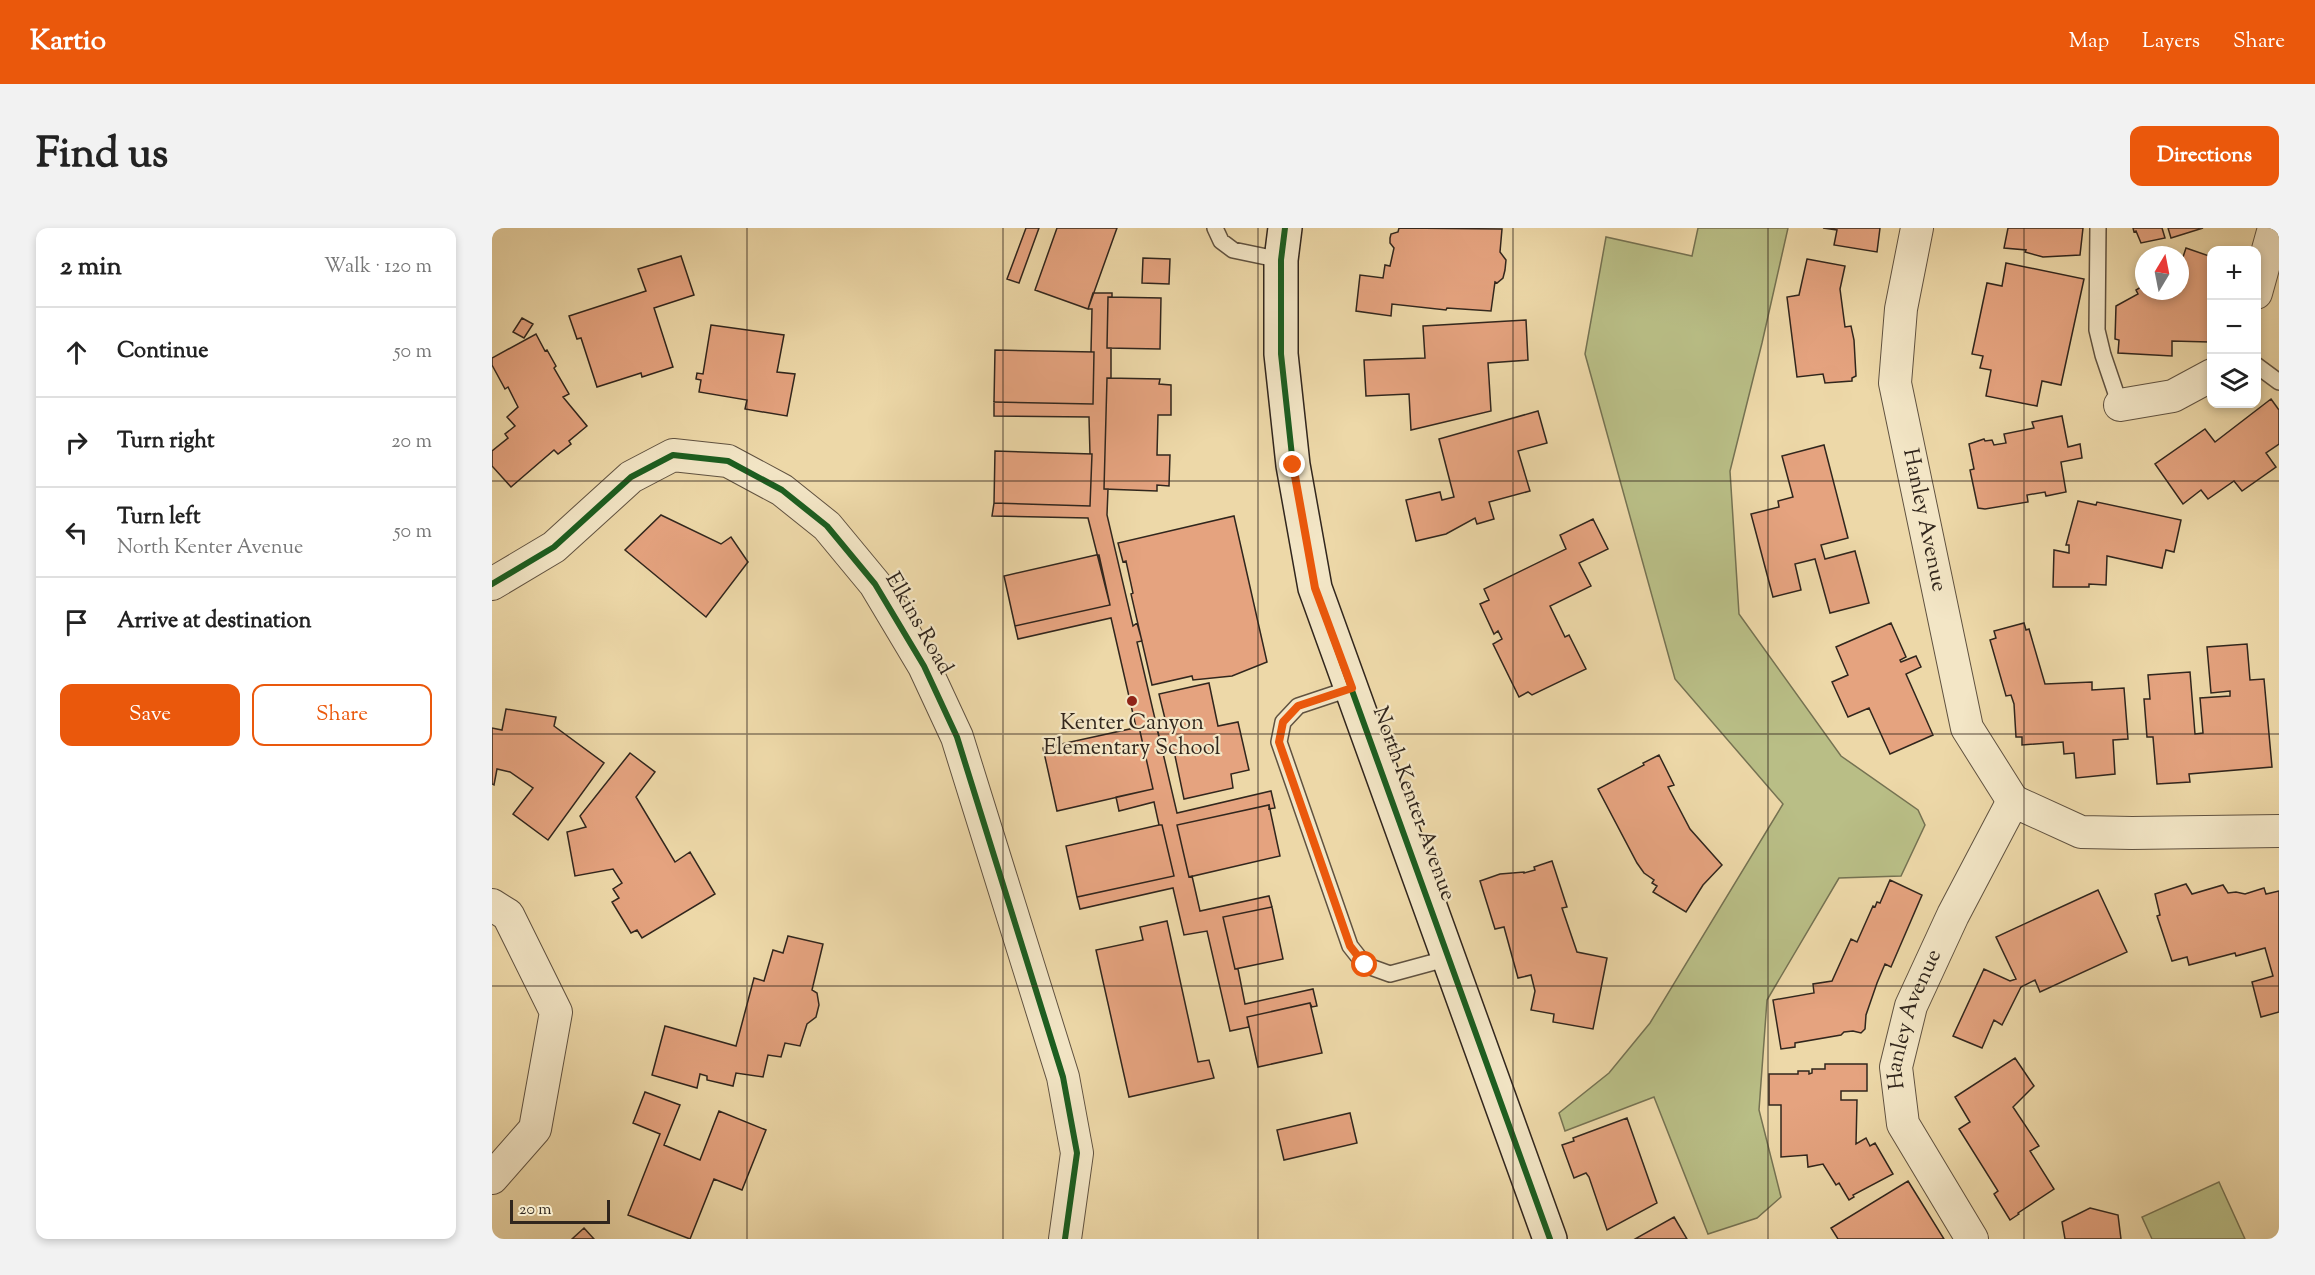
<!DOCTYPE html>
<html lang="en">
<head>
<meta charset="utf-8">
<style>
  :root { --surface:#fff; --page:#f2f2f2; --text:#222; --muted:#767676; --line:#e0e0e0; --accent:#ea580c }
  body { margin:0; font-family:"Sorts Mill Goudy",serif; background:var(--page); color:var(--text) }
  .controls { position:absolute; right:18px; top:18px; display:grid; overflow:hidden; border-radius:12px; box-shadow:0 3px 9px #0003 }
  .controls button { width:54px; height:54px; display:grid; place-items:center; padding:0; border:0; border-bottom:2px solid var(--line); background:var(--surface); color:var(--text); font:30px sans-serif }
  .compass { position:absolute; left:1643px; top:18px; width:54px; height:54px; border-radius:50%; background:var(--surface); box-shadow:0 3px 9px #0003; rotate:10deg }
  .scale { position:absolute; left:18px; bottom:15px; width:100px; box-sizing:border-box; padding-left:6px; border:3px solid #31261d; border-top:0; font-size:16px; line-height:21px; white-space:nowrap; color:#31261d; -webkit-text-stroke:4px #f3e6c6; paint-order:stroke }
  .stop { position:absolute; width:18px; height:18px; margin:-14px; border:4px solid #ea580c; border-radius:50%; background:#fff }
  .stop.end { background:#ea580c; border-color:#fff; box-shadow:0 2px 6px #0008 }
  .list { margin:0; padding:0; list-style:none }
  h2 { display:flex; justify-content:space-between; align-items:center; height:78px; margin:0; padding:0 24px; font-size:26px }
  h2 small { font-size:20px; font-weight:400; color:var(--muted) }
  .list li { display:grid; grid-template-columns:39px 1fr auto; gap:18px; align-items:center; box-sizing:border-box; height:90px; padding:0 24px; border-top:2px solid var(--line) }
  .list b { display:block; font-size:22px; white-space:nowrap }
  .list p { margin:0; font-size:20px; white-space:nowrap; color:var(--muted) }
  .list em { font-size:20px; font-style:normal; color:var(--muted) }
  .actions { display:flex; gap:12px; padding:18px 24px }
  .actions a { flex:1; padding:14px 0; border:2px solid var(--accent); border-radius:12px; text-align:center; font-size:21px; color:var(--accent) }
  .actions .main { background:var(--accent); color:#fff }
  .icon { flex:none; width:33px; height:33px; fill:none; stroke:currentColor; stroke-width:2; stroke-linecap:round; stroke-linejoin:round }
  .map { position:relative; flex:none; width:1787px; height:1011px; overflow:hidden; border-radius:12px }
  header { display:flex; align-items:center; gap:36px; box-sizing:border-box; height:84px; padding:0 30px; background:var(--accent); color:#fff }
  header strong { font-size:28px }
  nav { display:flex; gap:33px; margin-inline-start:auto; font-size:21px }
  .intro { display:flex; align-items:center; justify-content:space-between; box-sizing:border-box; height:144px; padding:0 36px }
  h1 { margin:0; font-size:42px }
  .button { padding:15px 27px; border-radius:12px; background:var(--accent); color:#fff; font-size:21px; font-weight:700 }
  main { display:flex; gap:36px; padding:0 36px }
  aside { flex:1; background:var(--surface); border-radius:12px; box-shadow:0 3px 9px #0003 }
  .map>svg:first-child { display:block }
</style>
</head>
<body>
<header>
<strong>Kartio</strong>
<nav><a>Map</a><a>Layers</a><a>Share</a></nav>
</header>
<div class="intro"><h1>Find us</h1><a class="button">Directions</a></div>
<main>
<aside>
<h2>2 min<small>Walk · 120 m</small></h2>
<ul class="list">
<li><svg class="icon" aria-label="ahead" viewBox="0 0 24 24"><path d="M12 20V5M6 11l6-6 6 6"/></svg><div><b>Continue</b></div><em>50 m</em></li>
<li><svg class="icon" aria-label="right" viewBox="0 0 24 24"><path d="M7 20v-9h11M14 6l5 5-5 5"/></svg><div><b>Turn right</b></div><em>20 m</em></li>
<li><svg class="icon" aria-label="left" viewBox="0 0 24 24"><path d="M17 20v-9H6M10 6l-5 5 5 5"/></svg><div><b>Turn left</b><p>North Kenter Avenue</p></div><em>50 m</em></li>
<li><svg class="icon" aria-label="arrive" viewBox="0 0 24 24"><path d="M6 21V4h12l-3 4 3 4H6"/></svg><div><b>Arrive at destination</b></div></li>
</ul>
<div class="actions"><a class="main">Save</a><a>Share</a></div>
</aside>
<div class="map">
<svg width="1787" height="1011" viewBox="0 0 1787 1011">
  <rect width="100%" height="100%" fill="#edd8a8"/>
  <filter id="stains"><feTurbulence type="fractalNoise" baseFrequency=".00333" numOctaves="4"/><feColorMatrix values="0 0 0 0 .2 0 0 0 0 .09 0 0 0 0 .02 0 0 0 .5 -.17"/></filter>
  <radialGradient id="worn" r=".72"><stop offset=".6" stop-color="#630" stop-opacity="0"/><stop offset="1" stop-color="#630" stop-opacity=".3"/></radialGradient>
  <path fill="#b9be86" stroke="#757252" stroke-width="1.5" d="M1206 0H1296L1270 115 1238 243 1247 386 1349 528 1426 582 1433 597 1409 648 1347 650 1275 772 1267 882 1289 969 1265 990 1216 1006 1162 869 1073 903 1067 885 1117 845 1158 795 1291 576 1183 451 1093 126 1114 9 1200 28Z
    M1727 954 1753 1011H1660L1650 989Z"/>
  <path fill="#e5a37f" stroke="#31261d" stroke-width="1.5" d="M534 0H547L527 55 515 51Z
    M565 0H625L596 81 543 62Z
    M907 0 1010 1 1008 24 1014 32 1013 42 1011 50 1005 55 1003 54 999 83 955 80 954 82 900 76 899 88 864 83 868 47 891 50 893 37 898 38 902 20 898 15V10L899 6 906 4Z
    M1331 0H1388L1385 24 1342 17 1345 2Z
    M1516 0H1591L1588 27 1551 29 1533 24 1534 22 1512 20Z
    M1641 0H1670L1673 10 1649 15 1644 3 1642 4Z
    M1676 0H1711L1679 10Z
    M1694 20 1720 29 1717 114 1680 113V128L1626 125 1627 112 1623 111 1624 78 1646 66 1644 62 1652 57V63H1688V38Z
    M189 28 202 67 162 80 181 139 150 149 149 145 105 159 89 110 85 111 77 88 154 63 146 41Z
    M651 30 678 31 677 56 650 55Z
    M1315 31 1353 38 1348 61 1353 99 1359 98 1362 112 1364 148 1360 150V153L1333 155 1331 146 1305 149 1295 69 1307 67Z
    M1514 35 1592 51 1569 157 1550 153 1545 178 1494 168 1499 142 1488 140 1491 128 1480 126 1495 55 1510 58Z
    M601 65H620V69H616L615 120H619V150H615L612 261H616L615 287 641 398 645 395 650 413 645 414 685 585 779 563 783 580 777 581V577L685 597 697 649 700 648 708 683 777 668 780 679 731 689 743 741H746L753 776 821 761 825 778 820 779 818 775 755 789 757 799 738 803 715 703 692 707 681 660 588 681 585 669 682 648 670 597H667L662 574 627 583 624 569 661 561 647 499H644L619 390 526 411 523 398 618 377 596 290 500 288 502 275 598 278 600 226H598L597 189 502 188V174L601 176 602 124H599L600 81H596Z
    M616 69 669 70 668 121 615 120Z
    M30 90 41 96 32 110 21 104Z
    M1034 92 1036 132 996 135 999 183 919 202 917 166 874 168 872 132 933 130 931 98Z
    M219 97 292 107 285 144 303 146 295 188 253 181 255 172 207 164 209 152 204 151 205 145 211 146Z
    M44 106 53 123 55 122 64 138 62 140 77 166 71 169 95 198 77 213 79 216 66 226 62 222 19 259 0 238V223L16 210 13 206 23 198 15 189 26 179 16 159 13 161 0 137V130Z
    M503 122 602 124 601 176 502 174Z
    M615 150 668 151 667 156 679 157V187H666L665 227H678L677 258 665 257V263L612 261Z
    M1779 171 1787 182V216L1774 225 1784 239 1750 263 1742 253 1716 271 1709 262 1691 276 1663 236 1713 201 1723 214Z
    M1046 183 1055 215 1026 223 1038 263 997 274 1002 291 985 296 983 290 954 306 924 313 914 272 948 264 950 272 962 269 947 211Z
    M1570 188 1576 219 1588 216 1590 230 1569 234 1574 264 1554 268 1553 264 1535 267 1536 274 1493 281 1486 280 1478 242 1482 241 1477 216 1492 211 1493 213 1500 212 1502 217 1514 215 1512 206 1542 200 1540 194Z
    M1332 217 1356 310 1329 317 1333 331 1363 323 1377 375 1338 385 1323 331 1303 336 1309 362 1281 369 1259 286 1287 279 1286 273 1301 269 1290 228Z
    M503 223 600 226 598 278 502 275Z
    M1586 273 1604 277 1605 274 1689 292 1682 324 1674 322 1670 340 1615 328 1614 357 1597 356V359H1561L1562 322 1577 325V317H1574Z
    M169 287 229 316 239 309 256 334 214 389 133 322Z
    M742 288 775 434 740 448 701 452 700 448 660 457 639 366 641 365 634 333 631 334 626 315Z
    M1101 291 1116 321 1087 335 1099 358 1058 378 1073 409 1077 407 1094 441 1040 467 1036 464 1027 469 1001 416 1010 411 1006 403 1002 406 988 376 997 372 992 361 1074 321 1068 307Z
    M604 327H607L618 377 523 398 512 348Z
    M1399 395 1414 429 1408 432 1409 434 1424 428 1429 439 1414 446 1441 507 1398 526 1377 480 1356 489 1340 454 1356 447 1344 419Z
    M1532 395 1534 402 1537 401 1553 456 1600 454V462L1632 460 1636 511 1621 512 1623 546 1584 550 1582 525 1572 526 1571 514 1530 517V509H1524L1522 476 1519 467 1514 468 1498 412 1504 410 1502 403Z
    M1755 416 1758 452 1772 451 1780 539 1697 546 1698 554 1665 556 1661 509H1655L1652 471H1658L1656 447 1698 444 1703 506 1711 505 1708 470 1738 468V463L1719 465 1715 419Z
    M717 455 726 498 746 494 757 542 739 546 741 560 692 571 682 523 671 525 665 501 675 499 667 466Z
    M14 481 64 489 62 498 112 535 56 612 21 586 41 560 18 544 5 541 2 557 0 556V500L10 502Z
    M647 499 661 561 565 583 551 520Z
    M138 525 163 544 144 569 183 634 198 624 223 666 150 710 145 702 139 705 120 674 127 670 121 661 130 655 121 641 83 648 75 604 94 599 88 588Z
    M1167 527 1182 557 1176 559 1198 601 1230 637 1211 657 1194 684 1161 664 1165 658 1160 655 1162 652 1152 645 1145 635 1106 561 1152 537 1151 535Z
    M777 577 788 628 697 649 685 597Z
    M667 597H670L682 648 585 669 574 618Z
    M1060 633 1075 679 1070 680 1085 724 1115 730 1101 801 1061 794 1062 786 1039 782 1043 763 1039 747 1026 750 1012 699 1003 701 988 653 1008 646 1032 644V645L1043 642 1042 639Z
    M1398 652 1430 667 1399 739 1393 736 1385 755 1374 787 1373 801 1369 805 1361 803 1352 804 1349 807 1303 815V819L1289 821 1281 772 1322 765 1321 756 1340 753 1359 711 1365 714 1381 678 1383 679 1385 674 1388 675Z
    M1694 656 1700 666 1731 657 1736 665 1744 664 1753 666 1772 660 1774 666 1787 663V784L1769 789 1760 754 1781 748 1773 720 1744 728 1743 725 1697 737 1695 729 1680 733 1665 688 1668 687 1663 666Z
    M1606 662 1635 724 1548 764 1543 752 1529 759 1510 797 1502 792 1490 820 1461 808 1492 741 1518 753 1524 751 1504 709Z
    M780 679 791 731 743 741 731 689Z
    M675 693 706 834 717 832 722 850 637 869 604 722 651 712 648 699Z
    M296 708 331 716 320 762 325 765 327 777 324 789 315 796 308 818 293 815 289 829 276 827 271 849 244 845 241 858 215 852V848L208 846 205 860 160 847 173 798 244 818 262 750 272 753 281 722 291 725Z
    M818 775 830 825 766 839 755 789Z
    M1523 830 1542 858 1521 879 1547 918 1538 923 1562 961 1526 985 1527 986 1518 992 1502 966 1506 963 1467 901 1478 894 1463 869Z
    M1333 836H1375V863H1349V872H1365L1364 916 1374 910 1378 918 1383 915 1401 946 1361 967 1362 969 1357 972 1347 955 1344 957 1331 936 1316 939 1315 927 1289 929V877H1277V846H1306V843H1317V846L1320 845V841H1333Z
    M153 864 188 877 172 917 208 932 227 883 274 902 250 962 222 951 198 1011 136 987 168 906 141 895Z
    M858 885 865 915 792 932 785 902Z
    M1135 890 1165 975 1115 1002 1097 949 1094 945 1082 950 1070 917 1082 913 1081 910Z
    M1416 953 1452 1011H1346L1339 1000Z
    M1598 980 1626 987 1629 1011H1573L1570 994Z
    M1182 989 1195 1011H1143Z
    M92 1000 102 1011H80Z"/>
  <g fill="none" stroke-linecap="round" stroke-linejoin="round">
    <defs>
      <path id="lane" d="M723 0 729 13 741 22 789 32
        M1606 0 1605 102 1611 127 1628 177
        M1764 137 1787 154
        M860 460 806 478 791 494 787 514 858 718 873 737 898 746 957 730"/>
      <g id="street">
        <path id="s1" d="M1425 0 1409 81 1403 155 1475 500 1521 573"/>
        <path d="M1764 65 1782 0"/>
        <path d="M1628 177 1681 168 1720 147"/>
        <path d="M0 356 62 319 139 249 181 227 236 233 290 262 335 298 383 356 432 438 465 509 571 849 585 925 573 1011"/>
        <path d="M0 677 16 687 64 784 43 901 0 950"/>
        <path id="s2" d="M1480 1011 1411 896 1404 839 1419 778 1461 687 1521 573 1589 604 1640 605 1787 603"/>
      </g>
      <path id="secondary" d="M793 0 789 32V126L801 237 823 360 1058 1011"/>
    </defs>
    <use href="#lane" stroke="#605240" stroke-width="18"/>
    <use href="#street" stroke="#605240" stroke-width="34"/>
    <use href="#secondary" stroke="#31261d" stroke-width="36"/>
    <use href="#lane" stroke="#f3e6c6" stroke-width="15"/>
    <use href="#street" stroke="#f3e6c6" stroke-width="32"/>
    <use href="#secondary" stroke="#f3e6c6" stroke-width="33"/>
    <defs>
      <path id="cycleway" d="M793 0 789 32V126L801 237 823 360 1058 1011
        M0 356 62 319 139 249 181 227 236 233 290 262 335 298 383 356 432 438 465 509 571 849 585 925 573 1011"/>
    </defs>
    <use href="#cycleway" stroke="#f3e6c6" stroke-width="10"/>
    <use href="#cycleway" stroke="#1b5e20" stroke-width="6"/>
  </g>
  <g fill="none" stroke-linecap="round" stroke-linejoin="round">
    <path stroke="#ea580c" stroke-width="8" d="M801 237 823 360 860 460 806 478 791 494 787 514 858 718 873 737"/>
  </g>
  <path fill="none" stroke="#31261d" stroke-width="1.5" stroke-opacity="0.55" d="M255 0V1011M511 0V1011M766 0V1011M1021 0V1011M1276 0V1011M1532 0V1011M0 253H1787M0 506H1787M0 758H1787"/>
  <circle fill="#8f2418" stroke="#f3e6c6" stroke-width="2" cx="640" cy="473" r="6"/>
  <g text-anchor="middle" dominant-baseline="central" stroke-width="4.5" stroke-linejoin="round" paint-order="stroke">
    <g font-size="22" fill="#31261d" stroke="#f3e6c6">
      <text stroke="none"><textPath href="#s1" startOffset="297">Hanley Avenue</textPath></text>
      <text transform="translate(426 396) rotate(60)">Elkins Road</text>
      <text transform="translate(921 576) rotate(70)">North Kenter Avenue</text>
      <text stroke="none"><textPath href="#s2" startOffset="242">Hanley Avenue</textPath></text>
    </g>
    <g font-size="22" fill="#31261d" stroke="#f3e6c6">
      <text x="640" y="496">Kenter Canyon<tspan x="640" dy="25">Elementary School</tspan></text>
    </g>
  </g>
  <rect width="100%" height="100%" filter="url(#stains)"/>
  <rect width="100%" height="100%" fill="url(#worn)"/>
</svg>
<div class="controls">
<button>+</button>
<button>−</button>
<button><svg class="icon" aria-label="layers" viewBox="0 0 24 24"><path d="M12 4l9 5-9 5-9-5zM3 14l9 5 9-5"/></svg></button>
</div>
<svg class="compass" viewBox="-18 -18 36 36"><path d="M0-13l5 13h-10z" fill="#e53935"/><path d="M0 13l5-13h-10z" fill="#767676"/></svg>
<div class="scale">20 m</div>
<div class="stop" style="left:873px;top:737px"></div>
<div class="stop end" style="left:801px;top:237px"></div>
</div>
</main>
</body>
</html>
